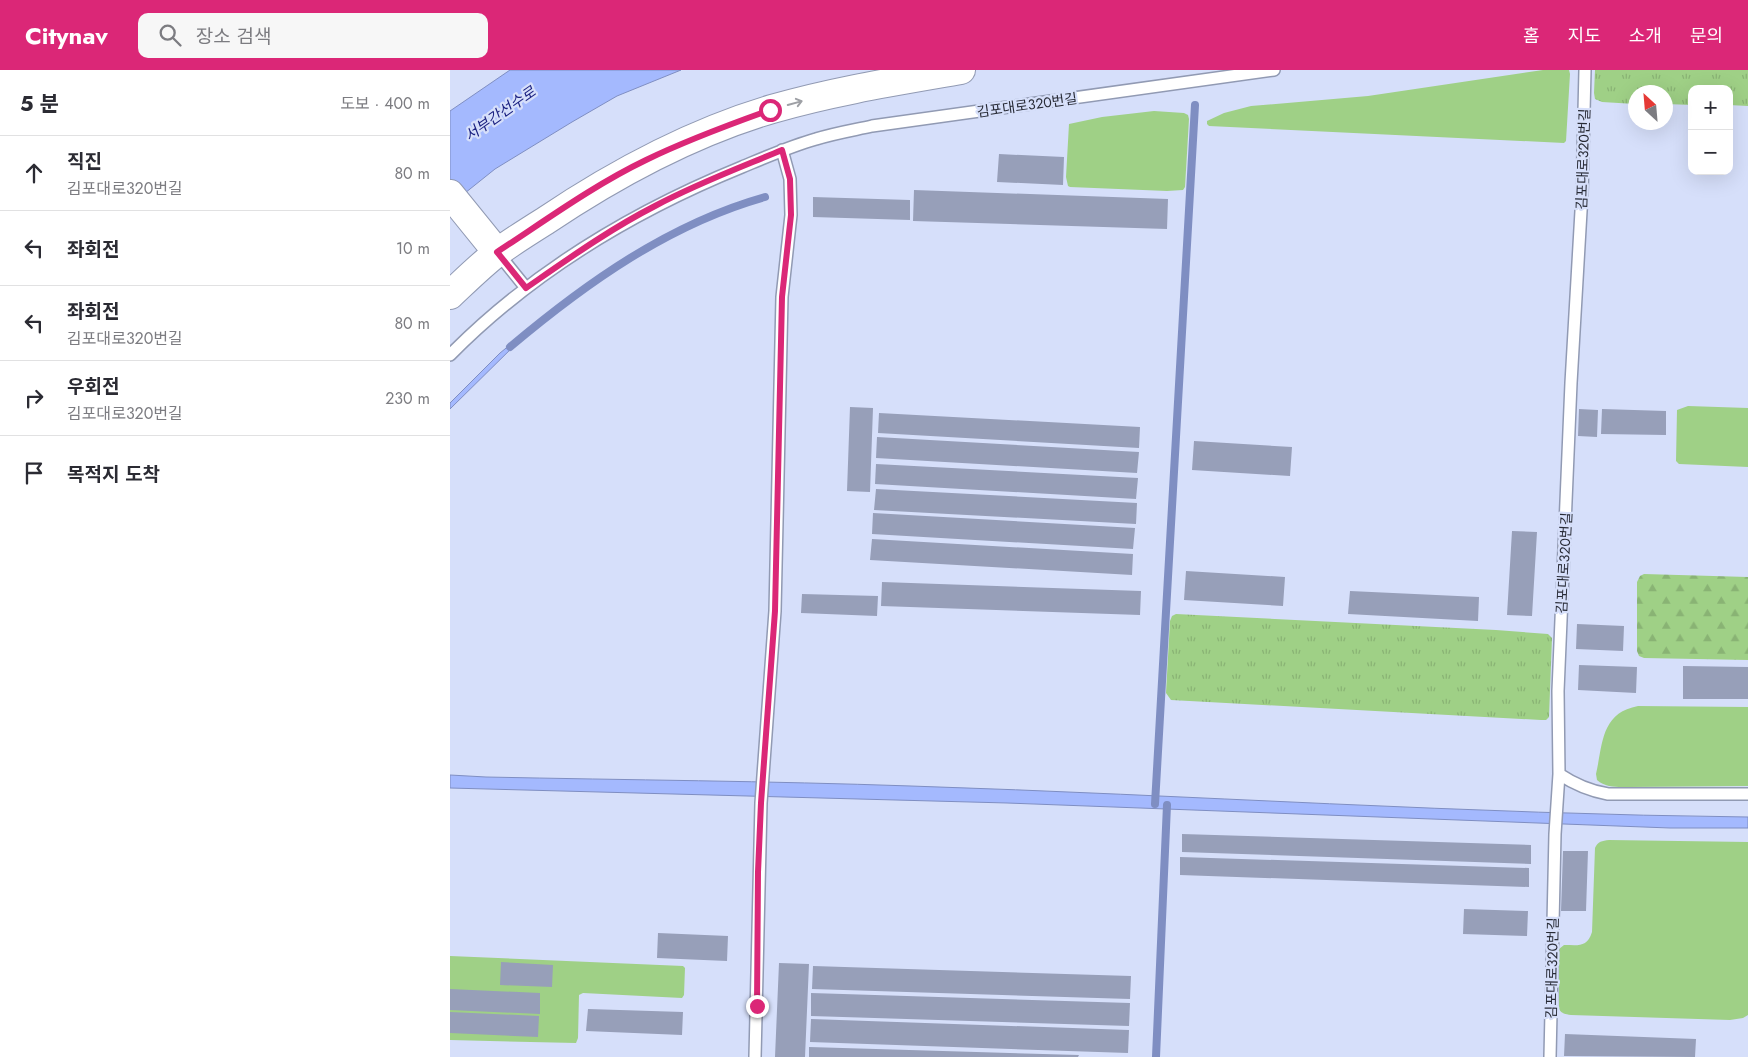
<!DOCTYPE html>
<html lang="ko">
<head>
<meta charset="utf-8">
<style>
  :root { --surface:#fff; --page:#f7f7f7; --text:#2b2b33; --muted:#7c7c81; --line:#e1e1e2; --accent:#db2777 }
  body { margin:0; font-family:Jost,"Noto Sans KR",sans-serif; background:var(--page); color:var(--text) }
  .controls { position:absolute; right:15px; top:15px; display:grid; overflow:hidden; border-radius:10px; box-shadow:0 5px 20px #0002 }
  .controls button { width:45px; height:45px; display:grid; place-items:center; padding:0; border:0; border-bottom:1px solid var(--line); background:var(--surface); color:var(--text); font:25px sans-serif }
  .compass { position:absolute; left:1178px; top:15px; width:45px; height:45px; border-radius:50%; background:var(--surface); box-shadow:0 5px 20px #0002; rotate:334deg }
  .stop { position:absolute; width:15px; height:15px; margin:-11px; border:4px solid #db2777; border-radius:50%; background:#fff }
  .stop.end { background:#db2777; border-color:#fff; box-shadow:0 1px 5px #0008 }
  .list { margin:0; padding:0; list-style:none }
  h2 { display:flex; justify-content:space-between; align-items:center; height:65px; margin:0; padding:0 20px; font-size:21px }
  h2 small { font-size:16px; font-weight:400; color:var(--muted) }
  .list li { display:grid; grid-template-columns:32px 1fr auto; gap:15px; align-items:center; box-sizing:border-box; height:75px; padding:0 20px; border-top:1px solid var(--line) }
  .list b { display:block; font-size:19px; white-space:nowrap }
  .list p { margin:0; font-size:16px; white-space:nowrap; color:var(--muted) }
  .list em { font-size:16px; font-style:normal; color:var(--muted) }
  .icon { flex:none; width:28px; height:28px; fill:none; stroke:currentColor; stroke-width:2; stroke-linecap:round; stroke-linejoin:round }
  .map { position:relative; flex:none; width:1298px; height:987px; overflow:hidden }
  header { display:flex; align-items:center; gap:30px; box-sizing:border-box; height:70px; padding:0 25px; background:var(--accent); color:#fff }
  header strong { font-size:24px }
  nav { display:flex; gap:28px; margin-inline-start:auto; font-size:18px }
  .search { width:350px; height:45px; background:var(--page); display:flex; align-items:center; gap:12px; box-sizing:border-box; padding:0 18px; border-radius:10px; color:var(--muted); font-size:19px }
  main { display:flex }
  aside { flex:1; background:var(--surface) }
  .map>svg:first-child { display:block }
</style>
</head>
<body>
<header>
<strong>Citynav</strong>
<div class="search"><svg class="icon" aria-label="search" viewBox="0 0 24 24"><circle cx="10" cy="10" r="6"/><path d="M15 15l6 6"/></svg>장소 검색</div>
<nav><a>홈</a><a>지도</a><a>소개</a><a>문의</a></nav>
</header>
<main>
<aside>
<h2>5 분<small>도보 · 400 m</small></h2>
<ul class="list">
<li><svg class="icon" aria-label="ahead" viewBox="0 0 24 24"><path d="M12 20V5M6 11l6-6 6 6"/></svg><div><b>직진</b><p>김포대로320번길</p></div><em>80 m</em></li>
<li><svg class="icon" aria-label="left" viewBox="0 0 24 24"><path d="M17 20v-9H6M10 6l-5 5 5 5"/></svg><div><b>좌회전</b></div><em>10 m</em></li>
<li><svg class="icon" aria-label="left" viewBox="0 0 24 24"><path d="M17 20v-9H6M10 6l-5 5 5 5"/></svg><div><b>좌회전</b><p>김포대로320번길</p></div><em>80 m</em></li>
<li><svg class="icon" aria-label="right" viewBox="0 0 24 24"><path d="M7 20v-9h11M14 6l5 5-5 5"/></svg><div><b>우회전</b><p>김포대로320번길</p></div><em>230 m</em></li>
<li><svg class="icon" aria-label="arrive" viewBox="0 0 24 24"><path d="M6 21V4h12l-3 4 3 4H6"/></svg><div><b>목적지 도착</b></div></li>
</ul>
</aside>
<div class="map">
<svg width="1298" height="987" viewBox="0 0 1298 987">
  <defs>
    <pattern id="grass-tufts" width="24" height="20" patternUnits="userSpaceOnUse" patternTransform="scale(1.25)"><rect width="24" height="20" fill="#9fd086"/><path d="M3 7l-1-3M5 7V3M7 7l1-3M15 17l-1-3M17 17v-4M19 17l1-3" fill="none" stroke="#89b374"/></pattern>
    <pattern id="forest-firs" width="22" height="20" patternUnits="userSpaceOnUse" patternTransform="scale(1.25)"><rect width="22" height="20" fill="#9fd086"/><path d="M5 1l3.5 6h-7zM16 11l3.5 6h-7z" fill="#89b374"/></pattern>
  </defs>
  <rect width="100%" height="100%" fill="#d6dffa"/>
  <path fill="url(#grass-tufts)" d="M1145 0H1298V36L1279 35V19H1242V35L1216 34V22H1186L1185 34 1152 32 1145 29 1144 23Z
    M726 544 1046 560 1098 564 1102 568 1099 647 1096 650H1091L721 630 716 623 720 551 722 546Z"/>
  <path fill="url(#forest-firs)" d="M1194 504 1298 507V590L1194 588 1189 586 1187 581V512L1190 506Z"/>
  <path fill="#9fd086" d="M1093 0H1119L1120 4 1116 71 1114 73 759 56 757 54V51L774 43 801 36 918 26Z
    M704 41 734 43 738 45 739 49 735 117 733 120 717 121 620 117 618 116 616 107 619 54 652 47Z
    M1238 336 1298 338V397L1229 394 1226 391 1227 340Z
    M1188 636 1298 637V716L1179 717C1168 717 1156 718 1147 710L1146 704C1153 673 1151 643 1188 636Z
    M1159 770 1298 772V945L1293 948 1280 950 1121 945C1115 944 1112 944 1109 939V879L1114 875C1128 875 1137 878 1142 862L1145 778C1148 771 1152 771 1159 770Z
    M0 886 233 896 235 898 234 925 232 928 133 923 129 925 128 968 126 973 0 970Z"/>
  <path fill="#a4b9fe" stroke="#7f8ec2" d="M60 0H231L167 26 122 52 45 99 0 135V41Z
    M66 270 68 272 0 339V333L50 283Z
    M0 705 36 707C178 710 319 711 461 716 740 725 1019 744 1298 747V758H1220L557 733 0 718Z"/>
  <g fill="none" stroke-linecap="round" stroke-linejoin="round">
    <path stroke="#7f8ec2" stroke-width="8" d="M60 277C136 213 219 154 315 127
      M705 734 745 35
      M706 987 717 735"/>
  </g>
  <path fill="#979fb9" d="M549 84 614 87 613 115 547 112Z
    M464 120 718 129 717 159 463 151Z
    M363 127 460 130V150L363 147Z
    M400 337 423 338 420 422 397 421Z
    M1129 339 1148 340 1147 367 1128 366Z
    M1152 339 1216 341V365L1151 364Z
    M429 343 690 357 689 378 428 363Z
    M427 367 689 382 687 403 426 388Z
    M744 371 842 377 840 406 742 400Z
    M426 394 688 408 686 429 425 414Z
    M426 419 687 433 686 454 424 440Z
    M423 443 685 458 683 479 422 464Z
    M1062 461 1087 462 1082 546 1057 545Z
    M422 469 683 484 682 505 420 490Z
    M736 501 835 507 833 536 734 530Z
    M432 512 691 521 690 545 431 536Z
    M900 521 1029 527 1028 551 898 544Z
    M352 524 428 526 427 546 351 543Z
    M1127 554 1174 556 1173 581 1126 579Z
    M1129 595 1187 597 1186 623 1128 620Z
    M1233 596 1298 597V629H1233Z
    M732 764 1081 775V794L732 782Z
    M1113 781H1138L1136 841H1111Z
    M730 787 1079 798V817L730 805Z
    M1014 839 1078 841 1077 866 1013 864Z
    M208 863 278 866 277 891 207 888Z
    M51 892 103 895 102 917 50 915Z
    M329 893 359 894 355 987H325Z
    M363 896 681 906 680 929 362 919Z
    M0 919 90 923V944L0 940Z
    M361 923 680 933 679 956 361 946Z
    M138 939 233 942 232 965 136 961Z
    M0 942 89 946 88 967 0 963Z
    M361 949 679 960 678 983 360 972Z
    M1115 964 1246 969 1245 987 1114 986Z
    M359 977 629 985 628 987H359Z"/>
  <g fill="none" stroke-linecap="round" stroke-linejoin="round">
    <defs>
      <path id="service" d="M47 182 76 218
        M0 285C82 202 184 141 292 97 316 87 341 76 366 69 385 63 404 60 422 56L824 0
        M1109 704C1124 714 1140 721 1158 724H1298
        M305 987 311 733 325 541 332 227 341 145 340 109 332 80
        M1100 987 1105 764 1109 704 1108 621 1121 313 1132 124 1135 0"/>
      <path id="tertiary" d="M0 124 47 182
        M0 225C15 211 31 195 48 182 63 171 79 161 95 151 165 104 241 63 322 39 384 21 448 11 511 0"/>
    </defs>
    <use href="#service" stroke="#919ab3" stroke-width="14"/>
    <use href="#tertiary" stroke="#919ab3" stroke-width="30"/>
    <use href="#service" stroke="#fff" stroke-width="11"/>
    <use href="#tertiary" stroke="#fff" stroke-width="28"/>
  </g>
  <defs><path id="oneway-shaft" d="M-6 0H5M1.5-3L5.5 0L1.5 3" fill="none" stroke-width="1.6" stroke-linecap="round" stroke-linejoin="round" transform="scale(1.25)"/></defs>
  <use stroke="#9ea0a5" href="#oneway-shaft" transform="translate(345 33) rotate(-15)"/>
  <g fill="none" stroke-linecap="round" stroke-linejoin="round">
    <path stroke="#db2777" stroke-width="6" d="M307 936 308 802 311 733 325 541 332 227 341 145 340 109 332 80C289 98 246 114 205 136 160 159 118 189 76 218L47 182C96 150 144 115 196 90 237 70 278 55 320 40"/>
  </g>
  <g text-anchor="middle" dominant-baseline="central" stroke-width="4.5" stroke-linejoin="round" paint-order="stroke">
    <g font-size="14" fill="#282b36" stroke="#d6dffa">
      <text transform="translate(577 35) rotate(-8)">김포대로320번길</text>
      <text transform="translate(1133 89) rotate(-88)">김포대로320번길</text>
      <text transform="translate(1114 493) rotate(-87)">김포대로320번길</text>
      <text transform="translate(1102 898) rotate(-89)">김포대로320번길</text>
    </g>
    <g font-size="15" font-style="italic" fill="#1b2181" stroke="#d6dffa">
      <text transform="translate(50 44) rotate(-35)">서부간선수로</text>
    </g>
  </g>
</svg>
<div class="controls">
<button>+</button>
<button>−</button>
</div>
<svg class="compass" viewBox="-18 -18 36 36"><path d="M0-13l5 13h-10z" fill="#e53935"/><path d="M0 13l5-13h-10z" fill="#7c7c81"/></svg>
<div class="stop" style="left:320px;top:40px"></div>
<div class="stop end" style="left:307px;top:936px"></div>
</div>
</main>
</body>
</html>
